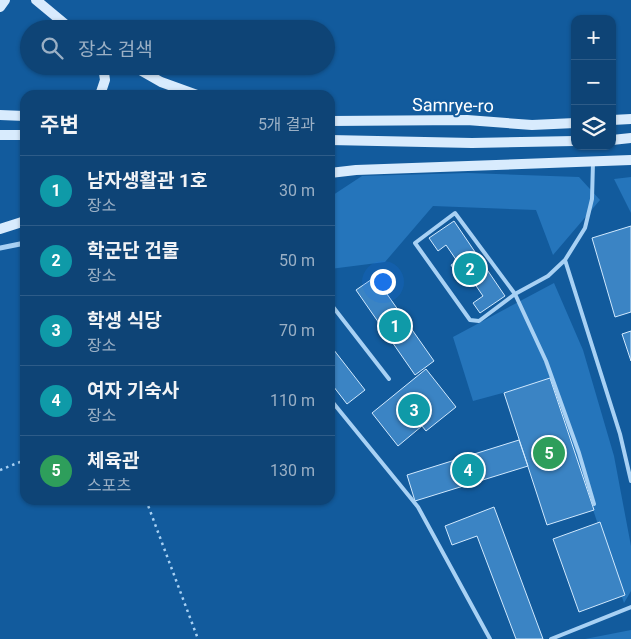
<!DOCTYPE html>
<html lang="ko">
<head>
<meta charset="utf-8">
<style>
  :root { --surface:#0e4476; --page:#1c4e7e; --text:#f1f3f6; --muted:#9bb0c5; --line:#2e5c88; --accent:#8bbbb9 }
  body { margin:0; font-family:Roboto,"Noto Sans KR",sans-serif; background:var(--page); color:var(--text) }
  .controls { position:absolute; right:15px; top:15px; display:grid; overflow:hidden; border-radius:10px; box-shadow:0 1px 4px #0004 }
  .controls button { width:45px; height:45px; display:grid; place-items:center; padding:0; border:0; border-bottom:1px solid var(--line); background:var(--surface); color:var(--text); font:25px sans-serif }
  .you { position:absolute; left:382px; top:281px; width:18px; height:18px; margin:-12px; border:4px solid #fff; border-radius:50%; background:#1a73e8; box-shadow:0 0 0 8px #1a73e833 }
  .badge { display:grid; place-items:center; width:32px; height:32px; border-radius:50%; background:var(--accent); color:#fff; font-size:16px; font-weight:700 }
  .pin { position:absolute; translate:-50% -50%; border:2px solid #fff; box-shadow:0 1px 5px #0006 }
  .list { margin:0; padding:0; list-style:none }
  h2 { display:flex; justify-content:space-between; align-items:center; height:65px; margin:0; padding:0 20px; font-size:21px }
  h2 small { font-size:16px; font-weight:400; color:var(--muted) }
  .list li { display:grid; grid-template-columns:32px 1fr auto; gap:15px; align-items:center; box-sizing:border-box; height:70px; padding:0 20px; border-top:1px solid var(--line) }
  .list b { display:block; font-size:19px; white-space:nowrap }
  .list p { margin:0; font-size:16px; white-space:nowrap; color:var(--muted) }
  .list em { font-size:16px; font-style:normal; color:var(--muted) }
  .icon { flex:none; width:28px; height:28px; fill:none; stroke:currentColor; stroke-width:2; stroke-linecap:round; stroke-linejoin:round }
  .map { position:relative; flex:none; width:631px; height:639px; overflow:hidden }
  .search { position:absolute; background:var(--surface); box-shadow:0 1px 4px #0004; left:20px; top:20px; width:315px; height:55px; display:flex; align-items:center; gap:12px; box-sizing:border-box; padding:0 18px; border-radius:28px; color:var(--muted); font-size:19px }
  .panel { position:absolute; background:var(--surface); box-shadow:0 1px 4px #0004; left:20px; top:90px; width:315px; height:415px; border-radius:15px }
  .map>svg:first-child { display:block }
</style>
</head>
<body>
<div class="map">
<svg width="631" height="639" viewBox="0 0 631 639">
  <rect width="100%" height="100%" fill="#125b9d"/>
  <path fill="#2575bb" d="M468 173 579 177 600 200 553 255 536 210 433 206 385 262 330 269V197L362 176Z
    M631 177V213L614 179Z
    M554 283 583 350 614 456 631 546V591L624 603 550 380 473 401 453 337Z
    M631 630V639H585Z"/>
  <path fill="#3b84c4" stroke="#d1e9fe" d="M454 221 505 296 480 313 473 303 483 296 468 274 460 279 451 265 457 261 446 245 438 251 429 238Z
    M631 226V312L615 317 592 238Z
    M375 277 434 361 415 375 356 290Z
    M631 331V361L622 334Z
    M330 345 365 390 347 404 330 382Z
    M426 369 456 407 426 431 422 426 398 446 372 413Z
    M550 378 594 510 547 525 504 393Z
    M519 440 528 466 415 501 407 475Z
    M494 507 543 639H516L477 536 452 545 445 526Z
    M600 522 625 595 579 612 553 539Z"/>
  <g fill="none" stroke-linecap="round" stroke-linejoin="round">
    <path stroke="#a8d1f4" stroke-width="2.5" stroke-dasharray="2.5 4" stroke-linecap="butt" d="M0 470 25 460
      M146 500 198 639"/>
    <path stroke="#a8d1f4" stroke-width="4" d="M593 162 592 199 585 228 565 260 620 434 631 481
      M455 213 515 294 479 321 470 320 415 243Z
      M565 260 548 276 515 294 546 361 579 453 594 504
      M330 303 389 379
      M330 399 418 507 490 639
      M551 639 631 607"/>
    <path stroke="#a8d1f4" stroke-width="5" d="M0 248 25 243"/>
    <path stroke="#d8ebfd" stroke-width="10" d="M36 0 71 29
      M0 7 5 0
      M133 66 161 82 197 95
      M100 95 105 80 103 66
      M0 115 25 116
      M612 120 631 119
      M330 121 467 120 532 125 575 123
      M0 135H25
      M330 140 472 143 575 141
      M612 140 631 138
      M330 173 356 170 631 160
      M0 229 25 221"/>
  </g>
  <g text-anchor="middle" dominant-baseline="central" stroke-width="4" stroke-linejoin="round" paint-order="stroke">
    <g font-size="18" fill="#fff" stroke="#125b9d">
      <text transform="translate(453 105) rotate(1)">Samrye-ro</text>
    </g>
  </g>
</svg>
<div class="controls">
<button>+</button>
<button>−</button>
<button><svg class="icon" aria-label="layers" viewBox="0 0 24 24"><path d="M12 4l9 5-9 5-9-5zM3 14l9 5 9-5"/></svg></button>
</div>
<div class="you"></div>
<div class="pin badge" style="left:395px;top:326px;background:#0f9aa8">1</div>
<div class="pin badge" style="left:470px;top:269px;background:#0f9aa8">2</div>
<div class="pin badge" style="left:414px;top:410px;background:#0f9aa8">3</div>
<div class="pin badge" style="left:468px;top:470px;background:#0f9aa8">4</div>
<div class="pin badge" style="left:549px;top:453px;background:#2e9e5b">5</div>
<div class="search"><svg class="icon" aria-label="search" viewBox="0 0 24 24"><circle cx="10" cy="10" r="6"/><path d="M15 15l6 6"/></svg>장소 검색</div>
<section class="panel">
<h2>주변<small>5개 결과</small></h2>
<ul class="list">
<li><span class="badge" style="background:#0f9aa8">1</span><div><b>남자생활관 1호</b><p>장소</p></div><em>30 m</em></li>
<li><span class="badge" style="background:#0f9aa8">2</span><div><b>학군단 건물</b><p>장소</p></div><em>50 m</em></li>
<li><span class="badge" style="background:#0f9aa8">3</span><div><b>학생 식당</b><p>장소</p></div><em>70 m</em></li>
<li><span class="badge" style="background:#0f9aa8">4</span><div><b>여자 기숙사</b><p>장소</p></div><em>110 m</em></li>
<li><span class="badge" style="background:#2e9e5b">5</span><div><b>체육관</b><p>스포츠</p></div><em>130 m</em></li>
</ul>
</section>
</div>
</body>
</html>
